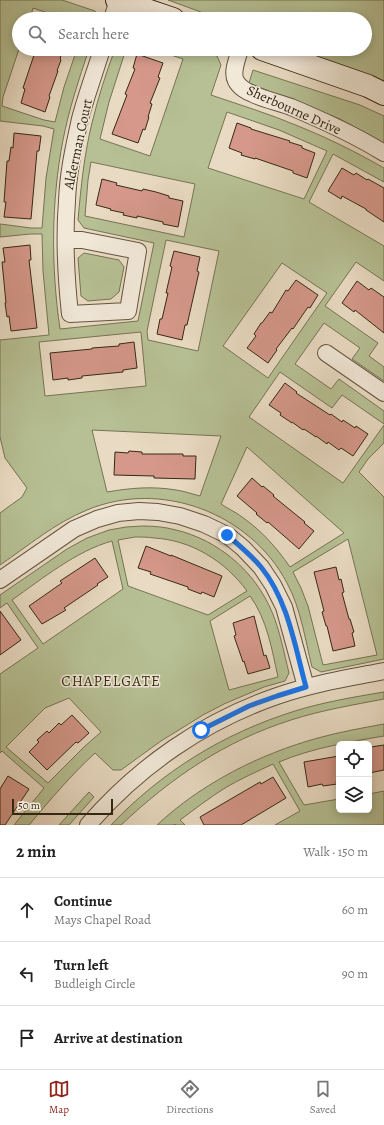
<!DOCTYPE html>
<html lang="en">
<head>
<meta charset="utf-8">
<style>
  :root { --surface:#fff; --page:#f6f6f6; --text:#222; --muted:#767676; --line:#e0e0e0; --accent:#8f2418 }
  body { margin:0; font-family:Alegreya,serif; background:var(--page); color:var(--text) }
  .controls { position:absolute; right:12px; bottom:12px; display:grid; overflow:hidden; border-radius:6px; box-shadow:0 2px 10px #0003 }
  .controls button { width:36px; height:36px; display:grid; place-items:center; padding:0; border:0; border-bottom:1px solid var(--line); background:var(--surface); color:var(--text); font:20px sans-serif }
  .scale { position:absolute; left:12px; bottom:10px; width:101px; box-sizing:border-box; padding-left:4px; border:2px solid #372815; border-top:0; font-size:11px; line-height:14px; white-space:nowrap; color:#372815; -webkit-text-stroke:3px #f1e8d8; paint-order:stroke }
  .stop { position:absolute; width:12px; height:12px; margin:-9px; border:3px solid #1a73e8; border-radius:50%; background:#fff }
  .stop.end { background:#1a73e8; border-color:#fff; box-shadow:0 1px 4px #0008 }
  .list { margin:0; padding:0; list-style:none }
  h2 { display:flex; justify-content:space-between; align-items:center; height:52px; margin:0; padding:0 16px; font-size:17px }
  h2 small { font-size:13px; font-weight:400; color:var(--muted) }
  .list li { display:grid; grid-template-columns:26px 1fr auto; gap:12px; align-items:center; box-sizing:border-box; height:64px; padding:0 16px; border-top:1px solid var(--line) }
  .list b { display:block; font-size:15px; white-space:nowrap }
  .list p { margin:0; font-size:13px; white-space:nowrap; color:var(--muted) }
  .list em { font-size:13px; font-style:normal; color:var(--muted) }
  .icon { flex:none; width:22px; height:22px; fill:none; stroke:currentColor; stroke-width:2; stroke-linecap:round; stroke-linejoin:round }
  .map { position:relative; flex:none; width:384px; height:825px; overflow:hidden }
  .search { position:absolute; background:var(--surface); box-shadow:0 2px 10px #0003; left:12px; right:12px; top:12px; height:44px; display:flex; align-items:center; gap:10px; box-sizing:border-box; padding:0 14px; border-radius:22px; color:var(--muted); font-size:15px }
  .sheet { height:244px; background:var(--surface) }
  nav { display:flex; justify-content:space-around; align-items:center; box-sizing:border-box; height:56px; border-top:1px solid var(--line); background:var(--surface); font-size:11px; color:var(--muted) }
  nav a { display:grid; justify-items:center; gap:2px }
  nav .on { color:var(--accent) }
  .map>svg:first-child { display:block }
</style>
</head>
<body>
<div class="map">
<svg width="384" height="825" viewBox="0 0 384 825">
  <rect width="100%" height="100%" fill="#e9dbc3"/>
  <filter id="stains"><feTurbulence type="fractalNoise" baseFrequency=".005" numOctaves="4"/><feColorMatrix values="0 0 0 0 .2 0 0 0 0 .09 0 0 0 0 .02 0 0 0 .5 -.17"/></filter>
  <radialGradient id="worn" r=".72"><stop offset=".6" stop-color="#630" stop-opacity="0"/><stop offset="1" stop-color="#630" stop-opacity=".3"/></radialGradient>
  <path fill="#b6c094" stroke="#767454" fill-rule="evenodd" d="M0 0H62L95 11 98 19H65L33 8 30 19H19V49L3 97 2 106 44 120 55 122 64 87 77 49H89C79 79 69 109 63 140 51 202 51 267 60 329L138 321 154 243 84 228 78 220C81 187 84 155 92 123 98 98 106 73 115 49H126L109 102 100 139 150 156 183 59 153 49H196L217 56 221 65 211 95C240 105 270 114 298 126 328 138 356 152 384 168V182L333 154 309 202 384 246V281L356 262 325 306 378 343 369 356 384 367V381L352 359 360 348 324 323 295 364 331 389 339 379 384 411V424L342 395 332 408 280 372 249 417 343 483 384 425V443L368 459 359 472 384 497V659L321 672 312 667C305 639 301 609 287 583 250 513 161 479 87 510 55 523 28 546 0 565V513L22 497 27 488 5 458 0 437V340L49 335 43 271 42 234H30L0 237V224L31 228H42L46 178 54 129 43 126 0 121ZM227 112 279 130 327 151 304 199 208 168ZM91 162 195 184 184 237 85 216 88 180ZM166 240 219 251 198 351 148 340 147 331ZM282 263 327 293 268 378 223 346ZM141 332 146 386 45 396 39 342ZM92 430 221 436 200 496C192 494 184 491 176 490 152 486 130 488 107 492ZM247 447 344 533 290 567C276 547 262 531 242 517 236 512 228 509 221 504ZM348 539 377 655 323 665 308 606 301 588 293 572Z
    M168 0H384V87L279 49H365V19H199L201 12Z
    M253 70 360 105 384 116V143L340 119 249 83Z
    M84 253 119 260 124 267 119 292 111 299 88 301 81 296 78 258Z
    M143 526C154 526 165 527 176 530 218 540 255 571 272 612 280 631 284 653 289 673L285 681 264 687 224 704 203 715 161 741 121 770H113L95 753C71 775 50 800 29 825H14L44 788 2 751 0 753V674L38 648 7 603 0 608V595L67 549 87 538 109 530 126 527ZM135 537C142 537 148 537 154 538 191 540 225 561 247 591L208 615 128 586 118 540ZM112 541 123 589 43 644 12 600C42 579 76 551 112 541ZM250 596C267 619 272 650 278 677L229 690 210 621ZM69 698 101 732 84 747 48 783 6 747 45 708Z
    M384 692V699C353 705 322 710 291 720 225 741 172 777 121 825H111C161 772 224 733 295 711 324 702 354 697 384 692Z
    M384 724V736C349 742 312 748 279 762L304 805 339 799V810H369V794L384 791V825H275L300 811 273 764C256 772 240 779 225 788 209 798 195 809 180 820L185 825H176L175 824 174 825H157C202 783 260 754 318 738 340 732 362 728 384 724Z
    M89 792 94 797 69 825H59Z"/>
  <path fill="#d5988a" stroke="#372815" d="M36 49H63L60 59 61 60 57 71H58L49 96 50 97 45 112 21 103 25 89 23 88Z
    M137 54 163 63 158 77 160 78 150 103 152 104 148 117H149L145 130 143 129 138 143 112 134 127 95 125 94 135 69 133 68Z
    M237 123 251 128V129L290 141 289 142 302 146V148L315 153 307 178 293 173V171L255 158V159L241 155 242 153 229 148Z
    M14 133 41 136 39 151H37L31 219 4 217 6 202H4L7 161H9L11 147 13 148Z
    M342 168 354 175 356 173 367 180 368 179 384 188V222L366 210V209L342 196 341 199 328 191Z
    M102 179 117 183 116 185 142 191 143 189 156 192 169 196V198L183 201 178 227 163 224V222L137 216V218L123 215 124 213 110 210 111 209 96 205Z
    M30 245 31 260H29L37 328 11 331 9 316 7 317 5 303H6L2 262H5L3 248Z
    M174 251 200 257 197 271 199 272 187 325H185L182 340 157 334 160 319H162L168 293H166L172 267 170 266Z
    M296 280 318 295 310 308 308 307 293 329 292 328 276 349 277 350 268 363 247 348 256 336 254 334 261 323H262L270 312 272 313 286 290 288 291Z
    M357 281 369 290 371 288 384 297V333L355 310 354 312 342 303Z
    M134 342 137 368 123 370V372L82 376V378L68 380V378L53 380 50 353 92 349V348L119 346V344Z
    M285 383 297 392 296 393 330 415 331 414 342 422 343 420 355 428 356 426 368 434 353 456 341 448 339 450 328 442 327 444 316 436V437L304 429 303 430 292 422V423L280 415 281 413 269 405Z
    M129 451 142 452V454H183V456H196L195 479 154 478V476L114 475 115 452 128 453Z
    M252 478 262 487 263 486 274 495 273 496 305 522 304 523 314 531 299 549 268 522 267 523 256 514 257 513 237 496Z
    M146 546 171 556V555L222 576 214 597 202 592 201 594 188 589V587L150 574 151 572 138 568Z
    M95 558 108 577 97 584 98 585 64 608 66 610 42 624 29 606 62 583 60 581Z
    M336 567 339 580 341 579 344 592 342 593 349 619H350L354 632 352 633 355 646 333 651 327 626H326L322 612 324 611 314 572Z
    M0 611 21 640 0 655Z
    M254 616 264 656 266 655 270 668 248 674 244 661 243 662 234 636 236 635 233 623Z
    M72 715 89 733 78 743 76 742 47 770 29 752 39 742 37 740 47 731 49 733 59 723 61 725Z
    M384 745V770L369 773V750L371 749V747Z
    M339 756V781H336L337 784 323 786 322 784 308 787 304 762Z
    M8 776 29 789 5 825H0V789Z
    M273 777 286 798 241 825H204L200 817 260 782 261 784Z"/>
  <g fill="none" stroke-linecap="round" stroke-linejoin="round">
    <defs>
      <path id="street" d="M112 19 118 0
        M240 49C238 58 231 72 236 81 239 87 247 92 253 94 265 100 278 102 291 107 322 120 355 135 384 153
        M66 240H82L138 251 128 311 70 314C66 277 64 238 67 201 68 173 74 146 80 119 86 96 95 72 102 49
        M326 353 384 393
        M0 580 74 529 97 519 118 513 139 511 158 512 180 516 204 524 227 535 243 548 261 567 273 585 284 607 306 687
        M88 825C139 766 204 721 277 696 311 684 348 678 384 671"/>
      <path id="secondary" d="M117 0 173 19
        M262 49 368 86 384 94"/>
    </defs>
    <use href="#street" stroke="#645540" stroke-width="18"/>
    <use href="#secondary" stroke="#372815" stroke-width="24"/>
    <use href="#street" stroke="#f1e8d8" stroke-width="16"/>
    <use href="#secondary" stroke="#f1e8d8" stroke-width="22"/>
  </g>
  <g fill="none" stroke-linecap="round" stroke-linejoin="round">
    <path stroke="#1a73e8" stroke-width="5" d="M201 730 249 706 277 696 306 687C295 647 288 600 261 567 251 555 239 545 227 535"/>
  </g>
  <g text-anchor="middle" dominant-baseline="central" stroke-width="3" stroke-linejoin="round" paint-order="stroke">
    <g font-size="14" fill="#372815" stroke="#f1e8d8">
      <text transform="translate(294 110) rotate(24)">Sherbourne Drive</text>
      <text transform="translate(78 144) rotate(-78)">Alderman Court</text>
    </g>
    <g font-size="15" letter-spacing="1" fill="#372815" stroke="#f1e8d8">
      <text x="111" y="681">CHAPELGATE</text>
    </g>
  </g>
  <rect width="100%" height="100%" filter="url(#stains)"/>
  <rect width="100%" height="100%" fill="url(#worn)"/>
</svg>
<div class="controls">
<button><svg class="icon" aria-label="locate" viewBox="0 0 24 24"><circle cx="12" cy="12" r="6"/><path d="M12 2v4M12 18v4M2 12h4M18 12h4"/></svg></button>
<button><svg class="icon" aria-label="layers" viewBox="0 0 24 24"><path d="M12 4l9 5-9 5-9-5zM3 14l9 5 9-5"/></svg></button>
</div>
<div class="scale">50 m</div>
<div class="stop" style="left:201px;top:730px"></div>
<div class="stop end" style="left:227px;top:535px"></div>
<div class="search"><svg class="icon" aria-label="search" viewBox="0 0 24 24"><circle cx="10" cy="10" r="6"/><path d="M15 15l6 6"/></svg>Search here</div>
</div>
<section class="sheet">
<h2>2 min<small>Walk · 150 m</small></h2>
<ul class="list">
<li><svg class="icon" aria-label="ahead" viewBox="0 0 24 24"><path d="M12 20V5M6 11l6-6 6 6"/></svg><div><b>Continue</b><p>Mays Chapel Road</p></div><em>60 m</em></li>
<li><svg class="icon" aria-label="left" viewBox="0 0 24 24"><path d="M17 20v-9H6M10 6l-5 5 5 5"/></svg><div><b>Turn left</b><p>Budleigh Circle</p></div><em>90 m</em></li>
<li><svg class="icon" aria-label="arrive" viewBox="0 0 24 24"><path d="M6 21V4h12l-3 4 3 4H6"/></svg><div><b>Arrive at destination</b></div></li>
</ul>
</section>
<nav>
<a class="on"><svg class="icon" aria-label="map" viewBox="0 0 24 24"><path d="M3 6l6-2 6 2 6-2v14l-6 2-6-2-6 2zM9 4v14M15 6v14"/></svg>Map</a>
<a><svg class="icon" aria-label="directions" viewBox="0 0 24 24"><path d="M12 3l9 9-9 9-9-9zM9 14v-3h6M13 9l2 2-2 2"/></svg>Directions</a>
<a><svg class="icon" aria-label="saved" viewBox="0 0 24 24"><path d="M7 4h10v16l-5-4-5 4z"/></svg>Saved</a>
</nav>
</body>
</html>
